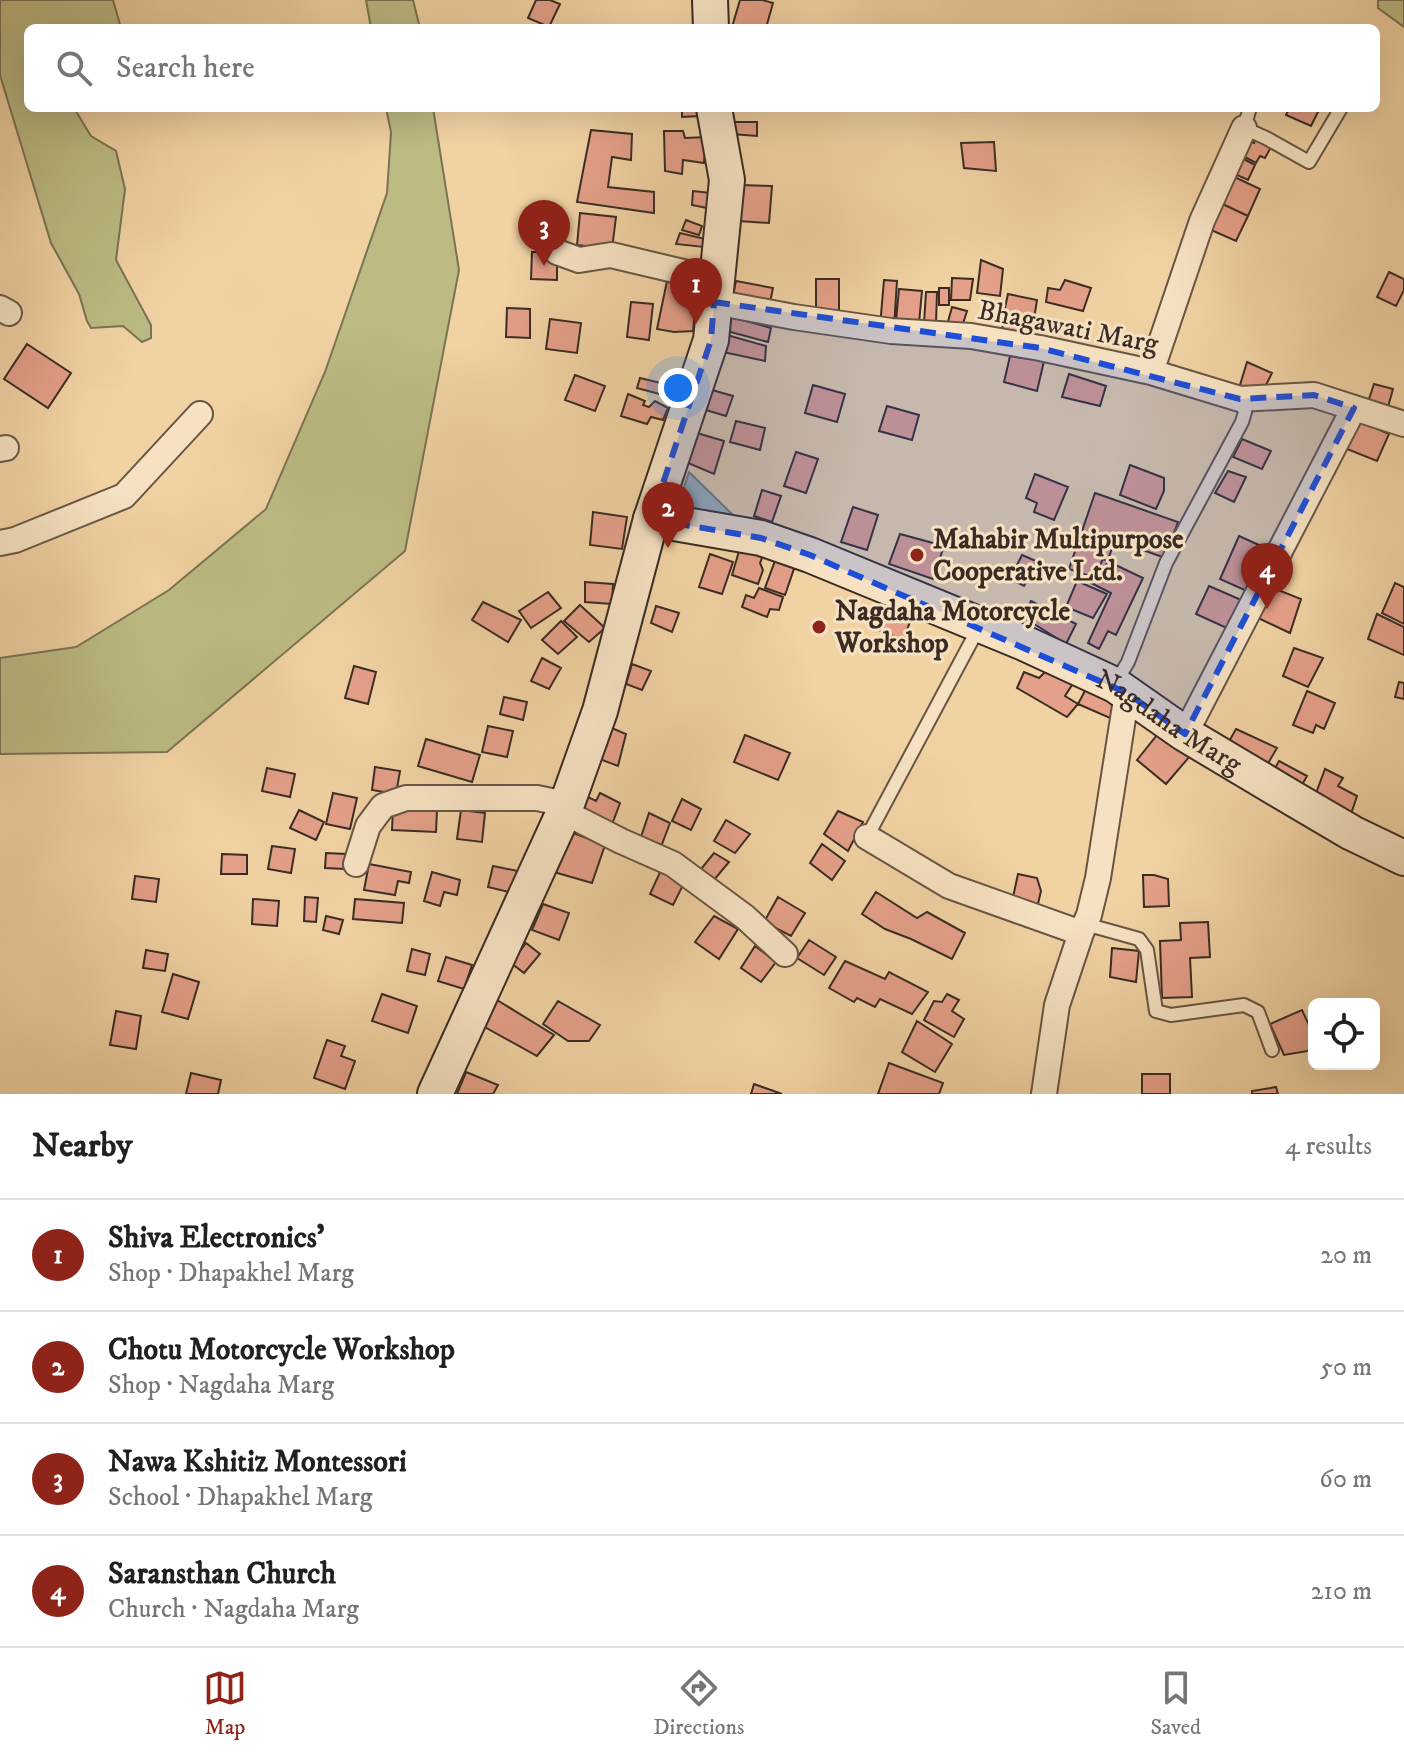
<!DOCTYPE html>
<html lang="en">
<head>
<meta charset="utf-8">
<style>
  :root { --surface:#fff; --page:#f2f2f2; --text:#202124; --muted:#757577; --line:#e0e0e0; --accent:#8f2418 }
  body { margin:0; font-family:"IM FELL DW Pica",serif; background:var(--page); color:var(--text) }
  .controls { position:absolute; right:24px; bottom:24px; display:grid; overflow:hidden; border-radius:12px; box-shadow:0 8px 32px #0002 }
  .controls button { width:72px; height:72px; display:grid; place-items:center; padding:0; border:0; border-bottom:2px solid var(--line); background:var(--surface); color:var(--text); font:40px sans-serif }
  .you { position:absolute; left:678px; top:388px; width:28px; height:28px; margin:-20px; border:6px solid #fff; border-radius:50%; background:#1a73e8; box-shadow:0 0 0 12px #1a73e833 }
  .badge { display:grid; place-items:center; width:52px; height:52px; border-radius:50%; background:var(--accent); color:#fff; font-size:26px; font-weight:700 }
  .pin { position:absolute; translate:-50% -66px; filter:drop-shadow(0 2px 4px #0008) }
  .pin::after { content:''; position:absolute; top:42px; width:28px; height:24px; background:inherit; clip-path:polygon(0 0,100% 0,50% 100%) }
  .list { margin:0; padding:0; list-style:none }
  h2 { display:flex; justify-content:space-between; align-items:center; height:104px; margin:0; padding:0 32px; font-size:34px }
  h2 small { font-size:26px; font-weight:400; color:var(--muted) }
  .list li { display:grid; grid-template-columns:52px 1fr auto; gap:24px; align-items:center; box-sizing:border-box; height:112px; padding:0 32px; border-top:2px solid var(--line) }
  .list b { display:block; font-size:30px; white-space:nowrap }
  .list p { margin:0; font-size:26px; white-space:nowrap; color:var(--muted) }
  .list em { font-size:26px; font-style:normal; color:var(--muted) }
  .icon { flex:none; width:44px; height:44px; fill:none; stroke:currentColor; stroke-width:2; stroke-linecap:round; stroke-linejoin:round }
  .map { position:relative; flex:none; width:1404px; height:1094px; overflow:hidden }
  .search { position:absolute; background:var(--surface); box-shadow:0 8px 32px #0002; left:24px; right:24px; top:24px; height:88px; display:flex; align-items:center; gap:20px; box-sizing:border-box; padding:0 28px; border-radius:12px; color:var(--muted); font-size:30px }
  .sheet { height:552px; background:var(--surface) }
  nav { display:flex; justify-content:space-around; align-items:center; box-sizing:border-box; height:112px; border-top:2px solid var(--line); background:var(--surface); font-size:22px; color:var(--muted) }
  nav a { display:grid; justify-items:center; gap:4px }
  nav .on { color:var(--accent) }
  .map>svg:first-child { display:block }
</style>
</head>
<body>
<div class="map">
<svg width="1404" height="1094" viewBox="0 0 1404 1094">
  <rect width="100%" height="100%" fill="#f1d2a3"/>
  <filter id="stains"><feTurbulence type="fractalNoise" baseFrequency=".0025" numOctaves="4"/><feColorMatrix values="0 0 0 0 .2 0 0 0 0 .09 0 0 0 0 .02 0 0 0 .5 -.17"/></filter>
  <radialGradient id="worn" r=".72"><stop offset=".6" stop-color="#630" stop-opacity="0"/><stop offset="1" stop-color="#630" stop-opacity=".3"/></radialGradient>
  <path fill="#bcbb84" stroke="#7b7454" stroke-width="2" d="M0 0H113L121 28H28V108H74L91 136 116 151 125 189 116 260 151 325V338L142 342 123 326 91 328 87 321 79 294 51 243 0 75Z
    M366 0H413L420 28H371Z
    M1378 0H1404V27L1378 8Z
    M386 108H433L459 270 405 551 167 752 0 754V658L76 647 169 590 266 509 325 372 387 193 391 132Z"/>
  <path fill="#a2b4b3" stroke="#787e7a" stroke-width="2" d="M689 472 732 514 728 525 674 517Z"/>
  <path fill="#e5a089" stroke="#3a2c25" stroke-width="2" d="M536 0H550L560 4 549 27 528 18Z
    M740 0H762L773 3 766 28 732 27Z
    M682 108H700V116L682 117Z
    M1289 108H1320L1311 126 1286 115Z
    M730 122H757V136L731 134Z
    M591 130 632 134 631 160 612 157 608 187 654 192V213L577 202Z
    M664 131H683L685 138 706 137 704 163 683 160 682 174 665 171Z
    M1256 139 1271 147 1265 158 1260 156 1256 163 1239 154 1247 140 1254 143Z
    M994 142 996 171 964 168 961 143Z
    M1234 154 1255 165 1248 180 1226 170Z
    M1226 173 1260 189 1248 216 1214 200Z
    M739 185 772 186 769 223 739 221Z
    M693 191 720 194 717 210 692 205Z
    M1214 200 1248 216 1236 241 1202 226Z
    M580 213 616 217 612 249 577 245Z
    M686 220 702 226 699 235 682 230Z
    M680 233 705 239 704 247 676 244Z
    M532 252H557V280L531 279Z
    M981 260 1003 269 1000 296 977 293Z
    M1389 272 1404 279V290L1396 306 1377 297Z
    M952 278 973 279 970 300H951Z
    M816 279H839V312H816Z
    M884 280 897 281 894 327 880 326Z
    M1065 280 1091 288 1083 311 1046 302 1048 288 1060 290Z
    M667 281 698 285 693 331 674 332 657 329Z
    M736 281 773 288 769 307 732 300Z
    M939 288H949V305H939Z
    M899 289 922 291 919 323 896 321Z
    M926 292H937L936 324 924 323Z
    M1008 294 1037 300 1034 319 1004 312Z
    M631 302 653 304 649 340 627 337Z
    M952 307 967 311 960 333 946 329Z
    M507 308 530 309V338L506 337Z
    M731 317 771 328 768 342 727 331Z
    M1004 318 1030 323 1027 340 1001 335Z
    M550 319 581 323 577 353 546 349Z
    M727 335 766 346 765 361 723 352Z
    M27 344 71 373 48 408 4 379Z
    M1010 356 1044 361 1037 391 1004 382Z
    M1247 362 1272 373 1261 395 1240 385Z
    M1069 374 1106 386 1100 406 1062 397Z
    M575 375 605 386 595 411 565 400Z
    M640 378 669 385 667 396 637 388Z
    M1374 384 1393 389 1386 414 1366 408Z
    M813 385 845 394 837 422 805 413Z
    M712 390 733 396 726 416 706 410Z
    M628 394 645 401 643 405 649 407 655 401 668 408 663 420 651 417 647 424 621 416Z
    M887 406 919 415 912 440 879 431Z
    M1357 420 1389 434 1377 461 1342 447Z
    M736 421 765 428 760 450 730 442Z
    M697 433 724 441 714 474 688 463Z
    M1242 439 1271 451 1262 469 1233 457Z
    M796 452 818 459 806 493 784 486Z
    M1130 465 1164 478V491L1156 509 1120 495Z
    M1228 471 1246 477 1234 502 1215 493Z
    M1035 474 1068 487 1054 520 1034 512 1037 503 1026 498Z
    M762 490 781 496 772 522 754 516Z
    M1095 493 1178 522 1165 558 1115 540 1101 580 1069 569Z
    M853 507 878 515 867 550 841 542Z
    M593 512 627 517 622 549 590 545Z
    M900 534 944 546 933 579 889 564Z
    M1239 536 1268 549 1249 592 1220 579Z
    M742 541 766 548 760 563 763 570 758 584 732 575Z
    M779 550 798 557 785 595 765 588Z
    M710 554 733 562 722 594 699 587Z
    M1022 555 1036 561 1024 586 1010 579Z
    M1103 559 1143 578 1116 635 1108 631 1099 649 1088 643 1111 593 1091 583Z
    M1077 581 1107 594 1093 618 1066 607Z
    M585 582 613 584 612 604 585 602Z
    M1395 583 1404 587V624L1382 613Z
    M1209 586 1246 602 1231 630 1196 614Z
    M1268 586 1301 599 1290 633 1256 617Z
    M759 588 783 597 779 610 770 609 767 617 742 607 746 595 754 598Z
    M548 592 561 608 531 628 519 611Z
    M883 597 915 609 903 640 871 627Z
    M1031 601 1076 624 1066 644 1023 617Z
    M483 602 521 620 508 642 472 620Z
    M580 605 605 628 589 642 564 621Z
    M656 606 679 613 672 632 651 623Z
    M1377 614 1404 627V655L1368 639Z
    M561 621 577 637 558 654 542 640Z
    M1294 648 1323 658 1308 687 1283 676Z
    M542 658 561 668 549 689 531 681Z
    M632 664 651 671 642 690 626 684Z
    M354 666 376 672 368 704 345 698Z
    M1048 669 1072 685 1065 696 1078 704 1067 717 1017 688 1024 672 1039 678Z
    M1399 682 1404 683V699L1395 697Z
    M1088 685 1118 700 1110 718 1078 704Z
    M1307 691 1335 703 1324 729 1316 725 1313 733 1293 725Z
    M504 697 527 702 523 720 500 714Z
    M488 726 513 731 507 757 482 752Z
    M607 726 626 734 618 766 597 758Z
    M1236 729 1277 748 1267 765 1227 745Z
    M745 735 790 753 778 780 734 762Z
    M1157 735 1190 756 1166 784 1137 760Z
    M426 739 480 755 472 782 418 766Z
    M1279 761 1307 776 1297 794 1269 779Z
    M375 767 400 771 396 794 372 790Z
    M267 768 295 774 290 797 262 791Z
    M1325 769 1343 778 1338 786 1357 796 1348 823 1315 796Z
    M333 793 357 798 350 829 326 824Z
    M600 793 620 803 610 830 580 816 588 797 596 801Z
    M682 799 701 809 691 830 672 821Z
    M393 808 437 810 436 832 392 830Z
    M299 810 324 822 316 840 290 828Z
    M461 810 485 813 482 842 457 839Z
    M838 811 863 822 848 851 824 834Z
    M649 813 670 823 659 852 639 843Z
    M726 820 750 834 735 853 714 841Z
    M568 831 605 845 592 883 554 872Z
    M822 844 845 861 832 880 810 863Z
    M272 846 295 849 291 873 268 869Z
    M326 853 346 854 345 869 325 868Z
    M714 853 729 862 709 886 697 874Z
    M222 854 247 855V874H221Z
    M369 864 411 872 409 883 398 881 395 895 364 890Z
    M493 866 518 871 513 893 488 887Z
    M662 868 686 879 673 905 650 894Z
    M432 872 460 880 457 895 444 892 440 906 424 901Z
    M1018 874 1037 878 1041 891 1037 908 1012 902Z
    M1143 875H1154L1168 879 1169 906 1144 907Z
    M135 876 159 879 156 902 132 899Z
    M876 892 917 918 927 912 965 933 952 959 911 939 885 929 862 914Z
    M305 897 318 898 316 922 304 921Z
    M778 897 805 913 791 936 764 922Z
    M253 899 279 901 277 926 252 924Z
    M355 899 404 903 402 923 353 919Z
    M543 904 569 913 559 940 532 930Z
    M326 916 343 920 339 934 323 930Z
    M714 916 738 929 719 959 695 942Z
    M1208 922 1210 957 1190 958 1192 997 1162 998 1160 941 1181 940 1180 923Z
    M809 940 836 957 824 975 797 958Z
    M526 943 540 954 524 973 511 963Z
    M755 946 776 962 761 982 741 968Z
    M1112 948 1139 951 1136 982 1110 977Z
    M412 949 430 954 425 975 407 971Z
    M146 950 168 954 165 971 143 968Z
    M446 957 472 965 464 989 438 981Z
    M845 961 885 979 889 972 928 992 912 1014 880 999 875 1007 857 998 854 1002 829 988Z
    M173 974 199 982 188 1019 162 1012Z
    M382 994 417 1006 408 1033 372 1021Z
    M947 994 959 1000 952 1011 964 1019 954 1037 924 1020 934 1001 942 1002Z
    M497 1000 554 1035 537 1056 481 1025Z
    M558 1001 600 1025 589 1041H568L543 1024Z
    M1302 1010 1314 1036V1050L1284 1055 1270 1024Z
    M116 1011 141 1016 136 1049 110 1045Z
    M917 1021 952 1044 935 1072 902 1052Z
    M327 1040 345 1046 341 1056 355 1061 345 1089 314 1078Z
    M889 1063 943 1083 939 1094H878Z
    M466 1072 498 1085 493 1094H457Z
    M191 1073 221 1080 218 1094H186Z
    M1142 1074H1170V1094H1142Z
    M754 1084 782 1094H751Z
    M1276 1087 1278 1094H1252V1091Z"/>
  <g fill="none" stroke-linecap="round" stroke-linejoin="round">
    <defs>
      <path id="lane" d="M1249 111 1244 128 1266 138 1309 162 1341 108
        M1116 682 1128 662 1166 563 1242 422 1245 412 1240 399
        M867 837 979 627
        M1085 924 1139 939 1147 950 1156 1011 1171 1015 1244 1005 1258 1012 1272 1050"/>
      <path id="street" d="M557 252 579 260 611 255 717 280
        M714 302 794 317 891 331 971 336 1040 348 1151 372 1240 399 1314 395 1404 424
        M0 308 9 313
        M1151 372 1202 221 1244 128
        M0 449 6 448
        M0 543 15 540 124 496 200 414
        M1185 734 1354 408
        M564 812 621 841 673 864 745 917 785 954
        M867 837 949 886 1081 933
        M356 864 368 826 383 806 406 798H537L566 804
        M1044 1094 1057 1005 1081 933 1089 915 1098 878 1127 693"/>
      <g id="secondary">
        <path d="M710 0 711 28"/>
        <path id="s1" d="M651 519 761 538 810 555 1024 643 1115 685 1185 734 1294 799 1352 833 1404 858"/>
        <path d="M435 1094 564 812 600 711 651 519 711 340 727 180 714 108"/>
      </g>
    </defs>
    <use href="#lane" stroke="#685644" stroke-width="16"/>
    <use href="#street" stroke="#685644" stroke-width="28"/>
    <use href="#secondary" stroke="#3a2c25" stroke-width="38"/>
    <use href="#lane" stroke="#f6e2c3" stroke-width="12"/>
    <use href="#street" stroke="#f6e2c3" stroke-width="24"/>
    <use href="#secondary" stroke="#f6e2c3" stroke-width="34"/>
  </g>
  <path fill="#1d4ed8" fill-opacity="0.2" stroke="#1d4ed8" stroke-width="6" stroke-dasharray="16 10" stroke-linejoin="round" d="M714 302 1040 348 1240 399 1314 395 1354 408 1185 734 1127 693 810 555 761 538 651 519 711 340Z"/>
  <g fill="#8f2418" stroke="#f6e2c3" stroke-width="3">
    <circle cx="917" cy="555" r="8"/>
    <circle cx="819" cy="627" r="8"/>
  </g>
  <g text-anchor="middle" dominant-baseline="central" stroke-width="6" stroke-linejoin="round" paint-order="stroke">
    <g font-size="28" fill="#3a2c25" stroke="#f6e2c3">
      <text transform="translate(1068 327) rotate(11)">Bhagawati Marg</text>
      <text stroke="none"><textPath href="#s1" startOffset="560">Nagdaha Marg</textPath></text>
    </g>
    <g font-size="28" font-weight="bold" fill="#3a2c25" stroke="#f6e2c3" text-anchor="start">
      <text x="933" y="539">Mahabir Multipurpose<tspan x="933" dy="32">Cooperative Ltd.</tspan></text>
      <text x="835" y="611">Nagdaha Motorcycle<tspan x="835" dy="32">Workshop</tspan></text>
    </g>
  </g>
  <rect width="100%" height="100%" filter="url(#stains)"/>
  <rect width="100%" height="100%" fill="url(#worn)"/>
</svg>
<div class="controls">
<button><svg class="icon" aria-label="locate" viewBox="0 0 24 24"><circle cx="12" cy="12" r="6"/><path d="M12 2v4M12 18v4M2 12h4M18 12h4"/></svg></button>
</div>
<div class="you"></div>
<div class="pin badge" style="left:696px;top:324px">1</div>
<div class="pin badge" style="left:668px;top:548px">2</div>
<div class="pin badge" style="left:544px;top:266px">3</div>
<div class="pin badge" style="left:1267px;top:609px">4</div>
<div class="search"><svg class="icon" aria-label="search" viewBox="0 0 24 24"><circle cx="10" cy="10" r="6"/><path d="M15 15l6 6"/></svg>Search here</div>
</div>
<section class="sheet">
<h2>Nearby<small>4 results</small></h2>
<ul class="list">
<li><span class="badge">1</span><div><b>Shiva Electronics'</b><p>Shop · Dhapakhel Marg</p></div><em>20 m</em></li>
<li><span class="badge">2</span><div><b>Chotu Motorcycle Workshop</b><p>Shop · Nagdaha Marg</p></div><em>50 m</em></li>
<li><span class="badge">3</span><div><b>Nawa Kshitiz Montessori</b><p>School · Dhapakhel Marg</p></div><em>60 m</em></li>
<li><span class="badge">4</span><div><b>Saransthan Church</b><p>Church · Nagdaha Marg</p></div><em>210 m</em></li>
</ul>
</section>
<nav>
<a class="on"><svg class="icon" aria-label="map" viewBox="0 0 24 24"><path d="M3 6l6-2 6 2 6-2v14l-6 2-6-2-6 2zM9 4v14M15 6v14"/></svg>Map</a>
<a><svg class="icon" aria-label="directions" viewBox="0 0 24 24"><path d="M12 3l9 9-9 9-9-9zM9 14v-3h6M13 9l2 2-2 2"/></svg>Directions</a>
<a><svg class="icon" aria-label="saved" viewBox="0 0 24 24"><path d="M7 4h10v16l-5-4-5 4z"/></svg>Saved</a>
</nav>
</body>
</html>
